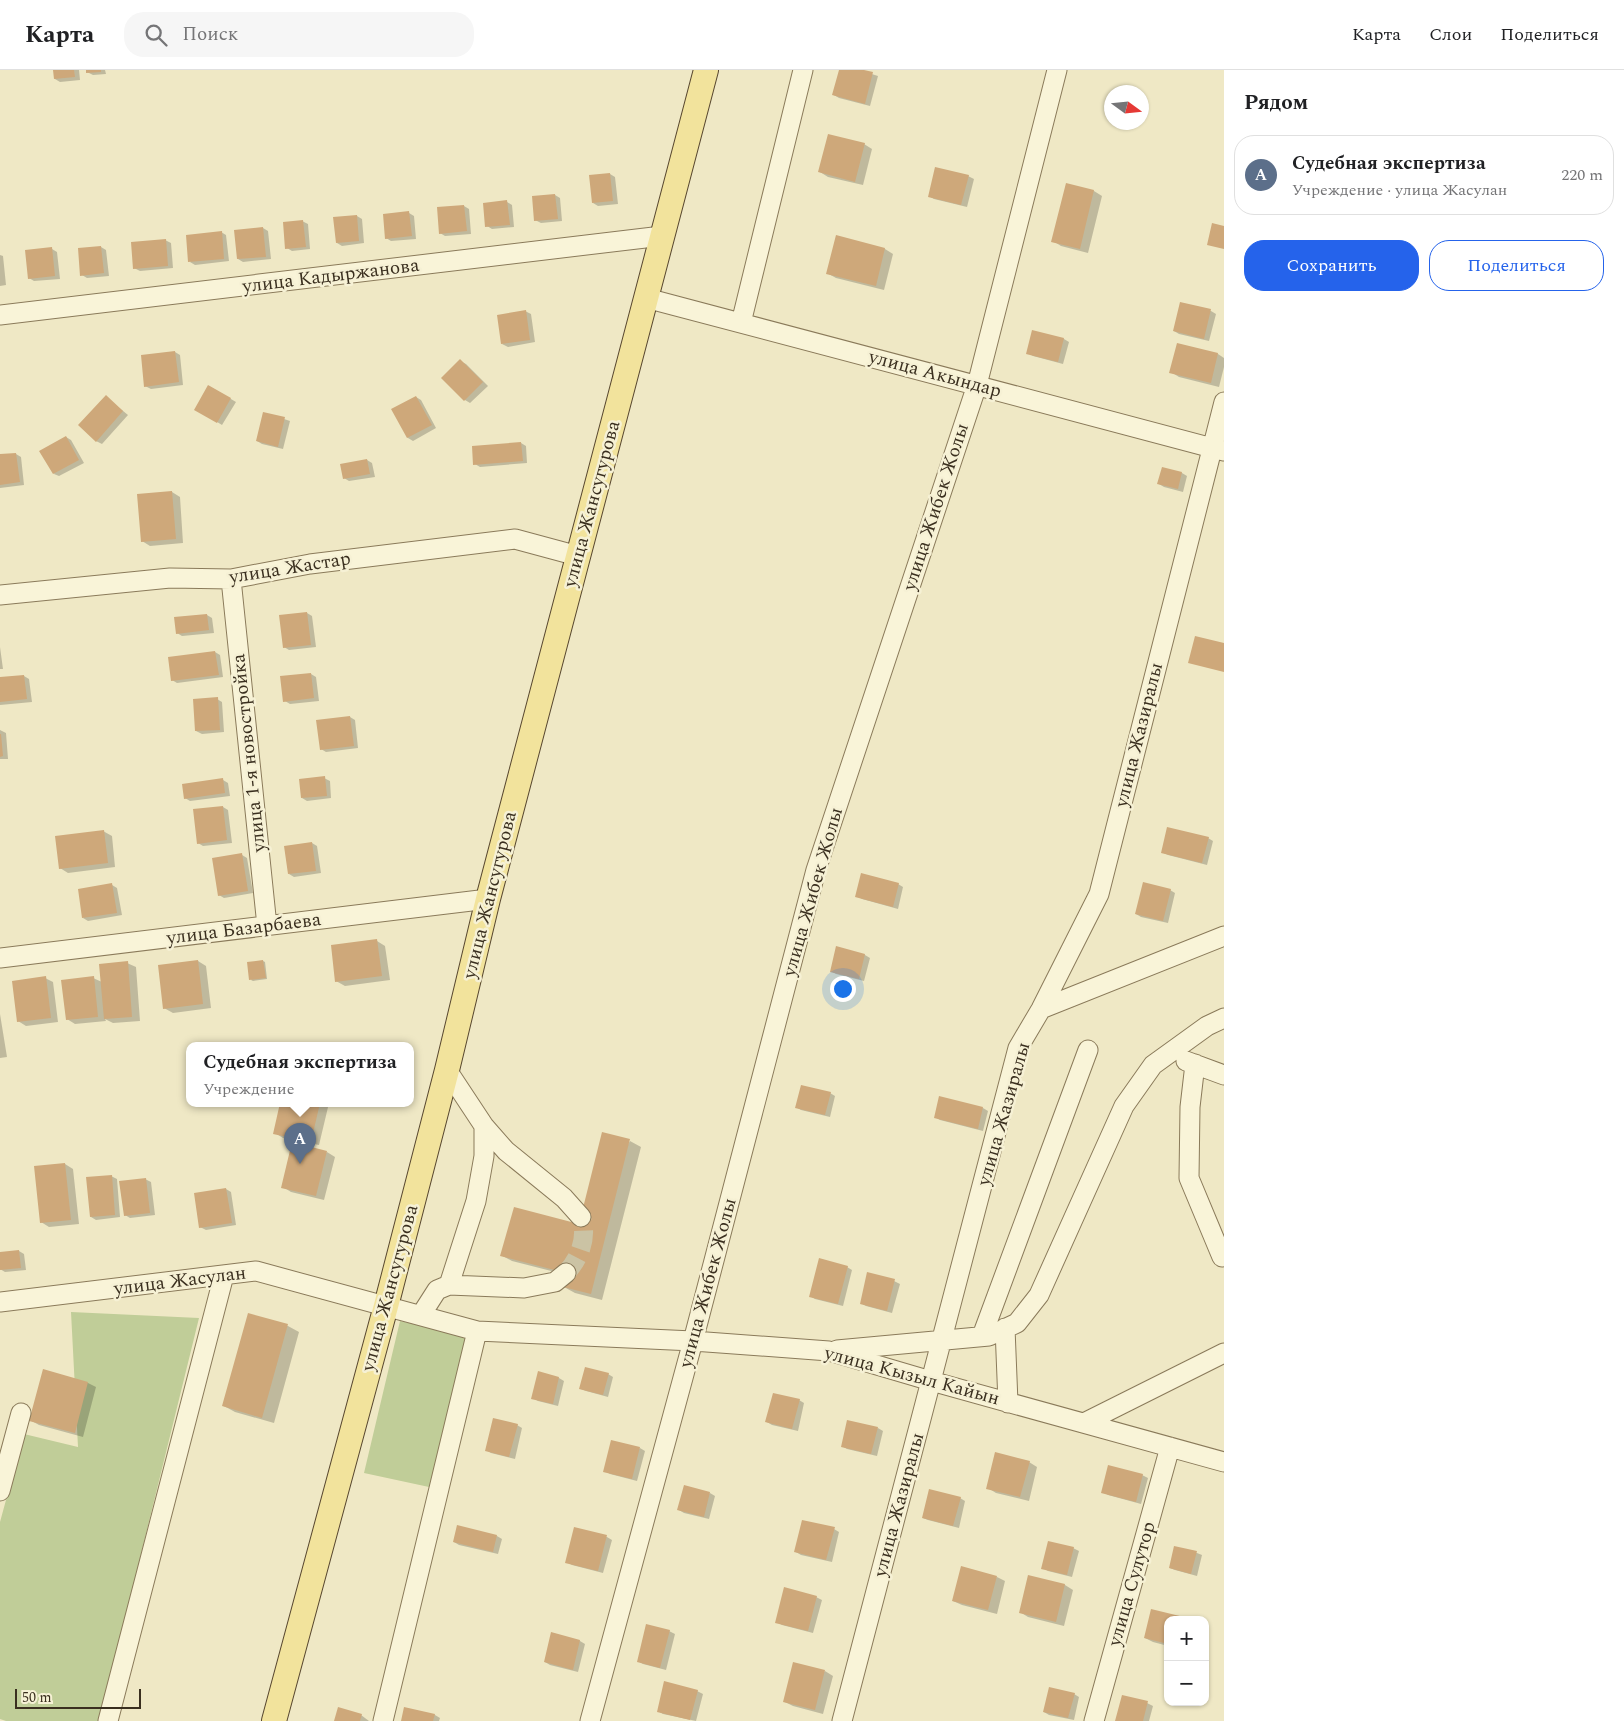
<!DOCTYPE html>
<html lang="ru">
<head>
<meta charset="utf-8">
<style>
  :root { --surface:#fff; --page:#f6f6f6; --text:#202124; --muted:#757577; --line:#e0e0e0; --accent:#2563eb }
  body { margin:0; font-family:Spectral,serif; background:var(--page); color:var(--text) }
  .controls { position:absolute; right:15px; bottom:15px; display:grid; overflow:hidden; border-radius:10px; box-shadow:0 1px 4px #0004 }
  .controls button { width:45px; height:45px; display:grid; place-items:center; padding:0; border:0; border-bottom:1px solid var(--line); background:var(--surface); color:var(--text); font:25px sans-serif }
  .compass { position:absolute; left:1104px; top:15px; width:45px; height:45px; border-radius:50%; background:var(--surface); box-shadow:0 1px 4px #0004; rotate:105deg }
  .scale { position:absolute; left:15px; bottom:12px; width:126px; box-sizing:border-box; padding-left:5px; border:2px solid #3a2f1f; border-top:0; font-size:14px; line-height:18px; white-space:nowrap; color:#3a2f1f; -webkit-text-stroke:4px #f6f1d5; paint-order:stroke }
  .you { position:absolute; left:842px; top:918px; width:18px; height:18px; margin:-12px; border:4px solid #fff; border-radius:50%; background:#1a73e8; box-shadow:0 0 0 8px #1a73e833 }
  .badge { display:grid; place-items:center; width:32px; height:32px; border-radius:50%; background:var(--accent); color:#fff; font-size:16px; font-weight:700 }
  .pin { position:absolute; translate:-50% -41px; filter:drop-shadow(0 1px 2px #0008) }
  .pin::after { content:''; position:absolute; top:26px; width:18px; height:15px; background:inherit; clip-path:polygon(0 0,100% 0,50% 100%) }
  .popup { position:absolute; left:186px; top:972px; width:228px; height:65px; box-sizing:border-box; display:grid; place-content:center; border-radius:10px; background:var(--surface); filter:drop-shadow(0 1px 4px #0005); font-size:16px; white-space:nowrap; color:var(--muted) }
  .popup b { font-size:19px; color:var(--text) }
  .popup::after { content:''; position:absolute; left:50%; top:100%; margin-left:-10px; border:10px solid transparent; border-top-color:var(--surface) }
  .list { margin:0; padding:0; list-style:none }
  h2 { display:flex; justify-content:space-between; align-items:center; height:65px; margin:0; padding:0 20px; font-size:21px }
  h2 small { font-size:16px; font-weight:400; color:var(--muted) }
  .list li { display:grid; grid-template-columns:32px 1fr auto; gap:15px; align-items:center; box-sizing:border-box; height:80px; margin:0 10px 10px; padding:0 10px; border:1px solid var(--line); border-radius:20px }
  .list b { display:block; font-size:19px; white-space:nowrap }
  .list p { margin:0; font-size:16px; white-space:nowrap; color:var(--muted) }
  .list em { font-size:16px; font-style:normal; color:var(--muted) }
  .actions { display:flex; gap:10px; padding:15px 20px }
  .actions a { flex:1; padding:11px 0; border:1px solid var(--accent); border-radius:20px; text-align:center; font-size:18px; color:var(--accent) }
  .actions .main { background:var(--accent); color:#fff }
  .icon { flex:none; width:28px; height:28px; fill:none; stroke:currentColor; stroke-width:2; stroke-linecap:round; stroke-linejoin:round }
  .map { position:relative; flex:none; width:1224px; height:1651px; overflow:hidden }
  header { display:flex; align-items:center; gap:30px; box-sizing:border-box; height:70px; padding:0 25px; background:var(--surface); border-bottom:1px solid var(--line) }
  header strong { font-size:24px }
  nav { display:flex; gap:28px; margin-inline-start:auto; font-size:18px }
  .search { width:350px; height:45px; background:var(--page); display:flex; align-items:center; gap:12px; box-sizing:border-box; padding:0 18px; border-radius:20px; color:var(--muted); font-size:19px }
  main { display:flex }
  aside { flex:1; background:var(--surface) }
  .map>svg:first-child { display:block }
</style>
</head>
<body>
<header>
<strong>Карта</strong>
<div class="search"><svg class="icon" aria-label="search" viewBox="0 0 24 24"><circle cx="10" cy="10" r="6"/><path d="M15 15l6 6"/></svg>Поиск</div>
<nav><a>Карта</a><a>Слои</a><a>Поделиться</a></nav>
</header>
<main>
<div class="map">
<svg width="1224" height="1651" viewBox="0 0 1224 1651">
  <rect width="100%" height="100%" fill="#efe8c5"/>
  <path fill="#c0cd98" d="M71 1242 199 1248 100 1651H6L0 1649V1452L24 1364 78 1377Z
    M400 1251 469 1267 429 1417 364 1403Z"/>
  <path fill="#0003" d="M54 0H79L80 10 60 12 55 9Z
    M87 0H105L106 4 93 5 87 2Z
    M840 0H859L878 6 870 36 839 28 834 25Z
    M864 74 872 79 863 115 828 107 820 102Z
    M610 104 615 107 618 134 598 136 593 133Z
    M968 106 974 109 967 137 934 129 929 126Z
    M1067 115 1094 121 1102 126 1088 183 1061 176 1053 171Z
    M555 125 560 128 562 151 541 153 535 150Z
    M507 132 512 135 514 157 492 159 487 156Z
    M464 136 469 139 471 164 445 166 440 163Z
    M409 143 414 146 416 169 391 171 386 168Z
    M357 146 362 149 364 173 342 176 337 173Z
    M302 151 308 154 310 179 292 181 287 178Z
    M263 158 268 161 271 189 243 192 238 189Z
    M221 162 226 165 229 191 195 195 190 192Z
    M837 167 885 179 893 184 884 220 836 208 827 203Z
    M165 170 171 173 173 198 140 201 134 198Z
    M101 177 106 180 109 206 87 208 82 205Z
    M52 179 57 182 60 209 34 211 29 208Z
    M0 185 3 186 6 215 0 216Z
    M1181 233 1211 241 1216 244 1209 271 1179 264 1174 261Z
    M525 241 531 244 535 272 508 277 502 274Z
    M1033 261 1064 269 1069 272 1063 294 1033 286 1028 283Z
    M1178 274 1218 284 1224 288V297L1219 317 1179 307 1171 302Z
    M175 282 180 285 183 315 151 319 145 316Z
    M460 291 466 294 488 316 470 333 465 330 443 308Z
    M209 316 236 332 222 355 196 339Z
    M106 327 128 345 102 374 96 371Z
    M416 327 421 330 436 358 413 371 408 368 393 340Z
    M284 349 290 351 283 379 262 374 257 371Z
    M66 367 71 370 84 393 59 406 54 404Z
    M521 373 526 376 527 393 480 397 475 394Z
    M16 384 21 387 24 415 0 418V386Z
    M367 390 372 393 375 407 349 411 344 408Z
    M1163 398 1182 403 1187 406 1183 422 1164 417 1159 414Z
    M172 422 180 427 183 473 150 476 142 471Z
    M307 543 312 546 316 577 289 580 284 577 281 546Z
    M207 545 212 548 214 563 182 566 177 563 175 548Z
    M0 577 3 599H0Z
    M215 582 220 585 223 607 177 613 172 610Z
    M311 604 316 607 319 631 290 634 285 631 282 607Z
    M24 606 29 609 32 632 0 635V608Z
    M217 629 222 632 224 662 202 664 196 661Z
    M350 647 355 650 358 678 326 682 321 679Z
    M0 660 6 663 8 689H0Z
    M324 708 330 711 331 728 307 731 302 728Z
    M223 710 228 713 230 726 190 731 185 728Z
    M223 737 228 740 232 773 203 776 198 773 194 740Z
    M103 761 112 766 115 797 68 803 60 798Z
    M1208 768 1213 771 1207 795 1168 785 1162 782Z
    M312 773 317 776 321 803 294 807 289 804Z
    M242 785 247 788 253 823 224 828 219 825Z
    M898 814 903 817 898 839 862 829 857 826Z
    M112 815 117 818 122 845 88 851 83 848Z
    M1170 820 1175 823 1168 853 1141 847 1136 844Z
    M377 871 385 876 390 910 345 916 336 911Z
    M837 878 865 885 870 888 864 911 836 904 831 901Z
    M198 891 206 896 211 938 173 943 164 938Z
    M263 891 265 892 267 909 253 911 251 910Z
    M127 893 136 897 140 951 113 953 105 949 106 951 75 954 67 949 93 908 102 912Z
    M45 908 53 912 58 952 26 956 18 951Z
    M0 944 7 987 0 988Z
    M830 1023 835 1026 830 1047 801 1040 796 1037Z
    M281 1033H329L319 1075 283 1068 275 1063Z
    M983 1038 988 1041 983 1061 940 1050 935 1047Z
    M630 1071 641 1077 602 1230 575 1223 564 1217 567 1205 512 1191 501 1185 580 1156Z
    M327 1082 335 1087 324 1130 291 1122 283 1117Z
    M65 1094 73 1099 79 1154 49 1157 41 1152 35 1097Z
    M111 1106 117 1109 120 1147 96 1150 91 1147Z
    M145 1109 151 1112 155 1145 130 1148 125 1145Z
    M226 1119 231 1122 236 1155 206 1160 200 1157Z
    M19 1181 24 1184 26 1200 5 1202 0 1199V1183Z
    M847 1197 852 1200 843 1236 815 1229 810 1226Z
    M894 1211 900 1214 892 1243 866 1236 861 1233Z
    M249 1245 288 1256 299 1262 274 1353 235 1342 224 1336Z
    M44 1301 88 1313 96 1317 83 1367 39 1355 30 1350Z
    M539 1303 559 1308 564 1311 558 1336 538 1331 533 1328Z
    M608 1304 613 1307 608 1327 586 1321 581 1319Z
    M799 1330 804 1333 798 1361 772 1355 767 1352Z
    M517 1355 522 1358 515 1389 491 1383 486 1380Z
    M878 1358 883 1361 877 1386 847 1379 842 1376Z
    M640 1378 645 1381 637 1411 610 1404 605 1401Z
    M1029 1392 1037 1397 1029 1431 996 1423 988 1418Z
    M1142 1405 1148 1408 1141 1434 1108 1425 1103 1422Z
    M710 1423 715 1426 709 1449 684 1443 679 1440Z
    M960 1428 965 1431 959 1458 928 1450 923 1448Z
    M575 1459 607 1467 612 1470 603 1503 572 1495 567 1492Z
    M834 1459 839 1462 832 1492 801 1485 796 1482Z
    M497 1466 502 1469 498 1484 459 1475 454 1472Z
    M1175 1477 1197 1483 1202 1485 1197 1506 1175 1500 1170 1498Z
    M1073 1478 1079 1481 1072 1507 1048 1501 1043 1498Z
    M997 1507 1005 1511 997 1544 962 1535 953 1531Z
    M1029 1507 1065 1515 1073 1520 1064 1556 1028 1547 1020 1542Z
    M816 1527 822 1530 813 1563 782 1555 777 1552Z
    M1152 1540 1168 1550V1576L1153 1572 1145 1568Z
    M669 1561 675 1564 666 1600 643 1594 638 1591Z
    M552 1564 580 1571 585 1574 578 1602 550 1595 545 1592Z
    M825 1601 833 1606 823 1644 793 1636 785 1632Z
    M697 1621 703 1624 696 1651 663 1644 658 1641Z
    M1074 1624 1079 1627 1074 1650 1049 1645 1044 1642Z
    M1147 1633 1153 1636 1149 1651H1116Z
    M405 1638 435 1645 440 1648 439 1651H402Z
    M361 1645 369 1651H336Z"/>
  <path fill="#cea87a" d="M53 0H74L75 7 54 9Z
    M86 0H101V2L86 3Z
    M839 0H864L873 2 865 34 832 25Z
    M828 64 865 73 855 112 818 102Z
    M935 97 969 105 961 135 928 127Z
    M610 103 613 131 592 133 589 105Z
    M1066 113 1094 120 1080 179 1051 172Z
    M555 124 558 149 534 151 532 126Z
    M507 130 510 155 485 157 483 133Z
    M464 135 467 161 439 164 437 137Z
    M409 141 412 166 385 169 383 144Z
    M357 145 359 171 336 173 333 147Z
    M303 150 306 177 285 179 283 152Z
    M1212 153 1224 156V179L1207 175Z
    M263 157 266 187 237 189 234 160Z
    M222 161 224 189 188 192 186 165Z
    M836 165 885 178 876 216 826 204Z
    M166 169 168 196 133 199 131 172Z
    M101 176 104 203 80 206 78 178Z
    M52 177 55 206 28 209 25 180Z
    M1180 232 1211 239 1204 269 1173 261Z
    M526 240 530 270 501 274 497 245Z
    M1032 260 1064 268 1058 292 1026 284Z
    M1177 273 1218 283 1211 313 1169 303Z
    M175 281 179 312 144 317 141 285Z
    M460 289 483 312 464 331 441 308Z
    M208 315 231 328 217 353 194 340Z
    M106 325 123 341 96 372 78 355Z
    M416 326 432 355 407 368 391 339Z
    M263 342 285 347 278 377 256 371Z
    M66 366 79 390 53 404 39 381Z
    M521 372 523 391 473 395 472 376Z
    M16 383 20 412 0 415V384Z
    M367 389 370 404 343 409 340 394Z
    M1162 397 1182 402 1178 419 1157 414Z
    M172 421 176 469 141 472 137 424Z
    M307 542 311 575 283 578 279 545Z
    M207 544 209 560 176 564 174 547Z
    M1195 566 1224 573V602L1188 593Z
    M215 581 219 605 171 611 168 587Z
    M311 603 314 628 283 632 280 606Z
    M24 605 27 629 0 632V607Z
    M218 627 220 660 195 661 193 629Z
    M350 646 354 676 320 680 316 650Z
    M0 664H1L3 686 0 687Z
    M325 706 327 726 301 728 299 709Z
    M223 708 225 723 184 729 182 714Z
    M223 736 227 770 197 774 193 739Z
    M1167 757 1209 767 1202 793 1161 783Z
    M104 760 108 793 59 799 55 766Z
    M312 772 316 801 288 804 284 776Z
    M242 783 248 821 218 826 212 788Z
    M861 803 899 813 893 837 855 827Z
    M1143 812 1171 819 1163 851 1135 844Z
    M112 813 117 843 82 848 78 819Z
    M377 869 382 906 335 912 331 875Z
    M836 876 865 884 859 909 830 902Z
    M198 890 203 934 163 939 158 895Z
    M263 890 266 908 249 910 247 892Z
    M128 891 132 947 104 949 99 894Z
    M46 906 51 948 17 952 12 911Z
    M94 906 98 947 66 950 61 910Z
    M801 1015 831 1022 825 1045 795 1038Z
    M939 1026 983 1037 978 1059 934 1048Z
    M280 1033H320L311 1072 273 1064Z
    M602 1062 630 1069 591 1224 563 1217 566 1203 500 1186 514 1137 579 1154Z
    M292 1072 327 1081 316 1126 281 1118Z
    M65 1093 71 1150 40 1153 34 1096Z
    M112 1105 115 1145 90 1147 86 1107Z
    M146 1108 150 1143 124 1146 119 1111Z
    M226 1118 232 1153 199 1158 194 1123Z
    M19 1180 21 1198 0 1200V1182Z
    M819 1188 848 1196 838 1234 809 1227Z
    M867 1202 895 1209 887 1241 860 1234Z
    M248 1243 288 1254 262 1348 222 1336Z
    M585 1297 609 1303 603 1325 579 1319Z
    M43 1299 88 1312 75 1363 29 1351Z
    M538 1301 559 1307 553 1334 531 1329Z
    M773 1323 800 1329 792 1359 765 1352Z
    M493 1348 518 1354 509 1387 485 1381Z
    M847 1350 878 1357 871 1384 841 1377Z
    M611 1370 640 1377 632 1409 603 1402Z
    M995 1382 1030 1391 1020 1427 986 1419Z
    M1108 1395 1143 1404 1136 1432 1101 1423Z
    M684 1415 710 1422 704 1447 677 1440Z
    M929 1419 961 1427 953 1456 922 1448Z
    M802 1450 835 1457 826 1490 794 1482Z
    M457 1455 497 1465 493 1482 453 1472Z
    M574 1457 607 1465 598 1501 565 1493Z
    M1048 1471 1074 1477 1067 1505 1041 1499Z
    M1174 1476 1197 1481 1191 1504 1169 1498Z
    M961 1496 997 1506 988 1540 952 1531Z
    M1028 1505 1065 1514 1056 1552 1019 1543Z
    M784 1517 817 1526 808 1561 775 1553Z
    M1151 1539 1192 1549V1550H1168V1574L1144 1568Z
    M646 1554 670 1560 660 1598 637 1592Z
    M551 1562 580 1570 573 1600 544 1592Z
    M793 1592 825 1600 815 1640 783 1632Z
    M664 1611 698 1620 690 1650 657 1642Z
    M1049 1617 1075 1623 1068 1648 1043 1642Z
    M1122 1625 1148 1631 1143 1651H1115Z
    M338 1637 362 1644 360 1651H334Z
    M404 1637 435 1644 433 1651H401Z"/>
  <g fill="none" stroke-linecap="round" stroke-linejoin="round">
    <path stroke="#cbc3a4" stroke-width="19" stroke-dasharray="19 9" stroke-linecap="butt" d="M566 1203C580 1188 588 1167 581 1147"/>
    <defs>
      <path id="minor" d="M646 228 1224 381
        M0 245 662 166
        M741 253 803 0
        M231 509 267 856
        M0 525 170 508 231 509 310 494 515 469 578 486
        M0 888 488 829
        M1041 939 1224 866
        M1186 991 1224 1005
        M1195 994 1190 1037 1189 1108 1222 1187
        M447 1000 484 1056 506 1081 564 1128 581 1147
        M449 1215 476 1131 484 1086V1056
        M0 1232 256 1201 477 1261 693 1271 829 1281 931 1311 1224 1392
        M421 1245 437 1220 449 1215 524 1218 555 1212 566 1203
        M1005 1258 1008 1333
        M982 1266 1088 980
        M837 1280 989 1266 1017 1253 1039 1225 1124 1036 1153 995 1207 956 1224 948
        M1084 1353 1224 1283
        M0 1421 21 1343
        M108 1651 224 1205
        M383 1651 477 1261
        M590 1651 693 1271 816 800 977 315 1057 0
        M842 1651 1018 978 1041 939 1099 824 1224 332
        M1094 1651 1170 1377"/>
      <path id="major" d="M274 1651 386 1236 447 1000 488 829 706 0"/>
    </defs>
    <use href="#minor" stroke="#8a7a5a" stroke-width="21"/>
    <use href="#major" stroke="#58472f" stroke-width="26"/>
    <use href="#minor" stroke="#f9f4d8" stroke-width="19"/>
    <use href="#major" stroke="#f2e39c" stroke-width="24"/>
  </g>
  <g text-anchor="middle" dominant-baseline="central" stroke-width="5" stroke-linejoin="round" paint-order="stroke">
    <g font-size="19" fill="#3a2f1f" stroke="#f6f1d5">
      <text transform="translate(331 206) rotate(-7)">улица Кадыржанова</text>
      <text transform="translate(935 304) rotate(15)">улица Акындар</text>
      <text transform="translate(592 434) rotate(-75)">улица Жансугурова</text>
      <text transform="translate(936 437) rotate(-72)">улица Жибек Жолы</text>
      <text transform="translate(290 498) rotate(-9)">улица Жастар</text>
      <text transform="translate(1139 665) rotate(-76)">улица Жазиралы</text>
      <text transform="translate(249 683) rotate(-96)">улица 1-я новостройка</text>
      <text transform="translate(813 822) rotate(-74)">улица Жибек Жолы</text>
      <text transform="translate(490 825) rotate(-76)">улица Жансугурова</text>
      <text transform="translate(244 859) rotate(-7)">улица Базарбаева</text>
      <text transform="translate(1004 1044) rotate(-74)">улица Жазиралы</text>
      <text transform="translate(180 1211) rotate(-7)">улица Жасулан</text>
      <text transform="translate(708 1213) rotate(-75)">улица Жибек Жолы</text>
      <text transform="translate(390 1218) rotate(-75)">улица Жансугурова</text>
      <text transform="translate(912 1306) rotate(15)">улица Кызыл Кайын</text>
      <text transform="translate(899 1435) rotate(-75)">улица Жазиралы</text>
      <text transform="translate(1132 1514) rotate(-74)">улица Сулутор</text>
    </g>
  </g>
</svg>
<div class="controls">
<button>+</button>
<button>−</button>
</div>
<svg class="compass" viewBox="-18 -18 36 36"><path d="M0-13l5 13h-10z" fill="#e53935"/><path d="M0 13l5-13h-10z" fill="#757577"/></svg>
<div class="scale">50 m</div>
<div class="you"></div>
<div class="pin badge" style="left:300px;top:1094px;background:#5c6f8a">A</div>
<div class="popup"><b>Судебная экспертиза</b>Учреждение</div>
</div>
<aside>
<h2>Рядом<small></small></h2>
<ul class="list">
<li><span class="badge" style="background:#5c6f8a">A</span><div><b>Судебная экспертиза</b><p>Учреждение · улица Жасулан</p></div><em>220 m</em></li>
</ul>
<div class="actions"><a class="main">Сохранить</a><a>Поделиться</a></div>
</aside>
</main>
</body>
</html>
